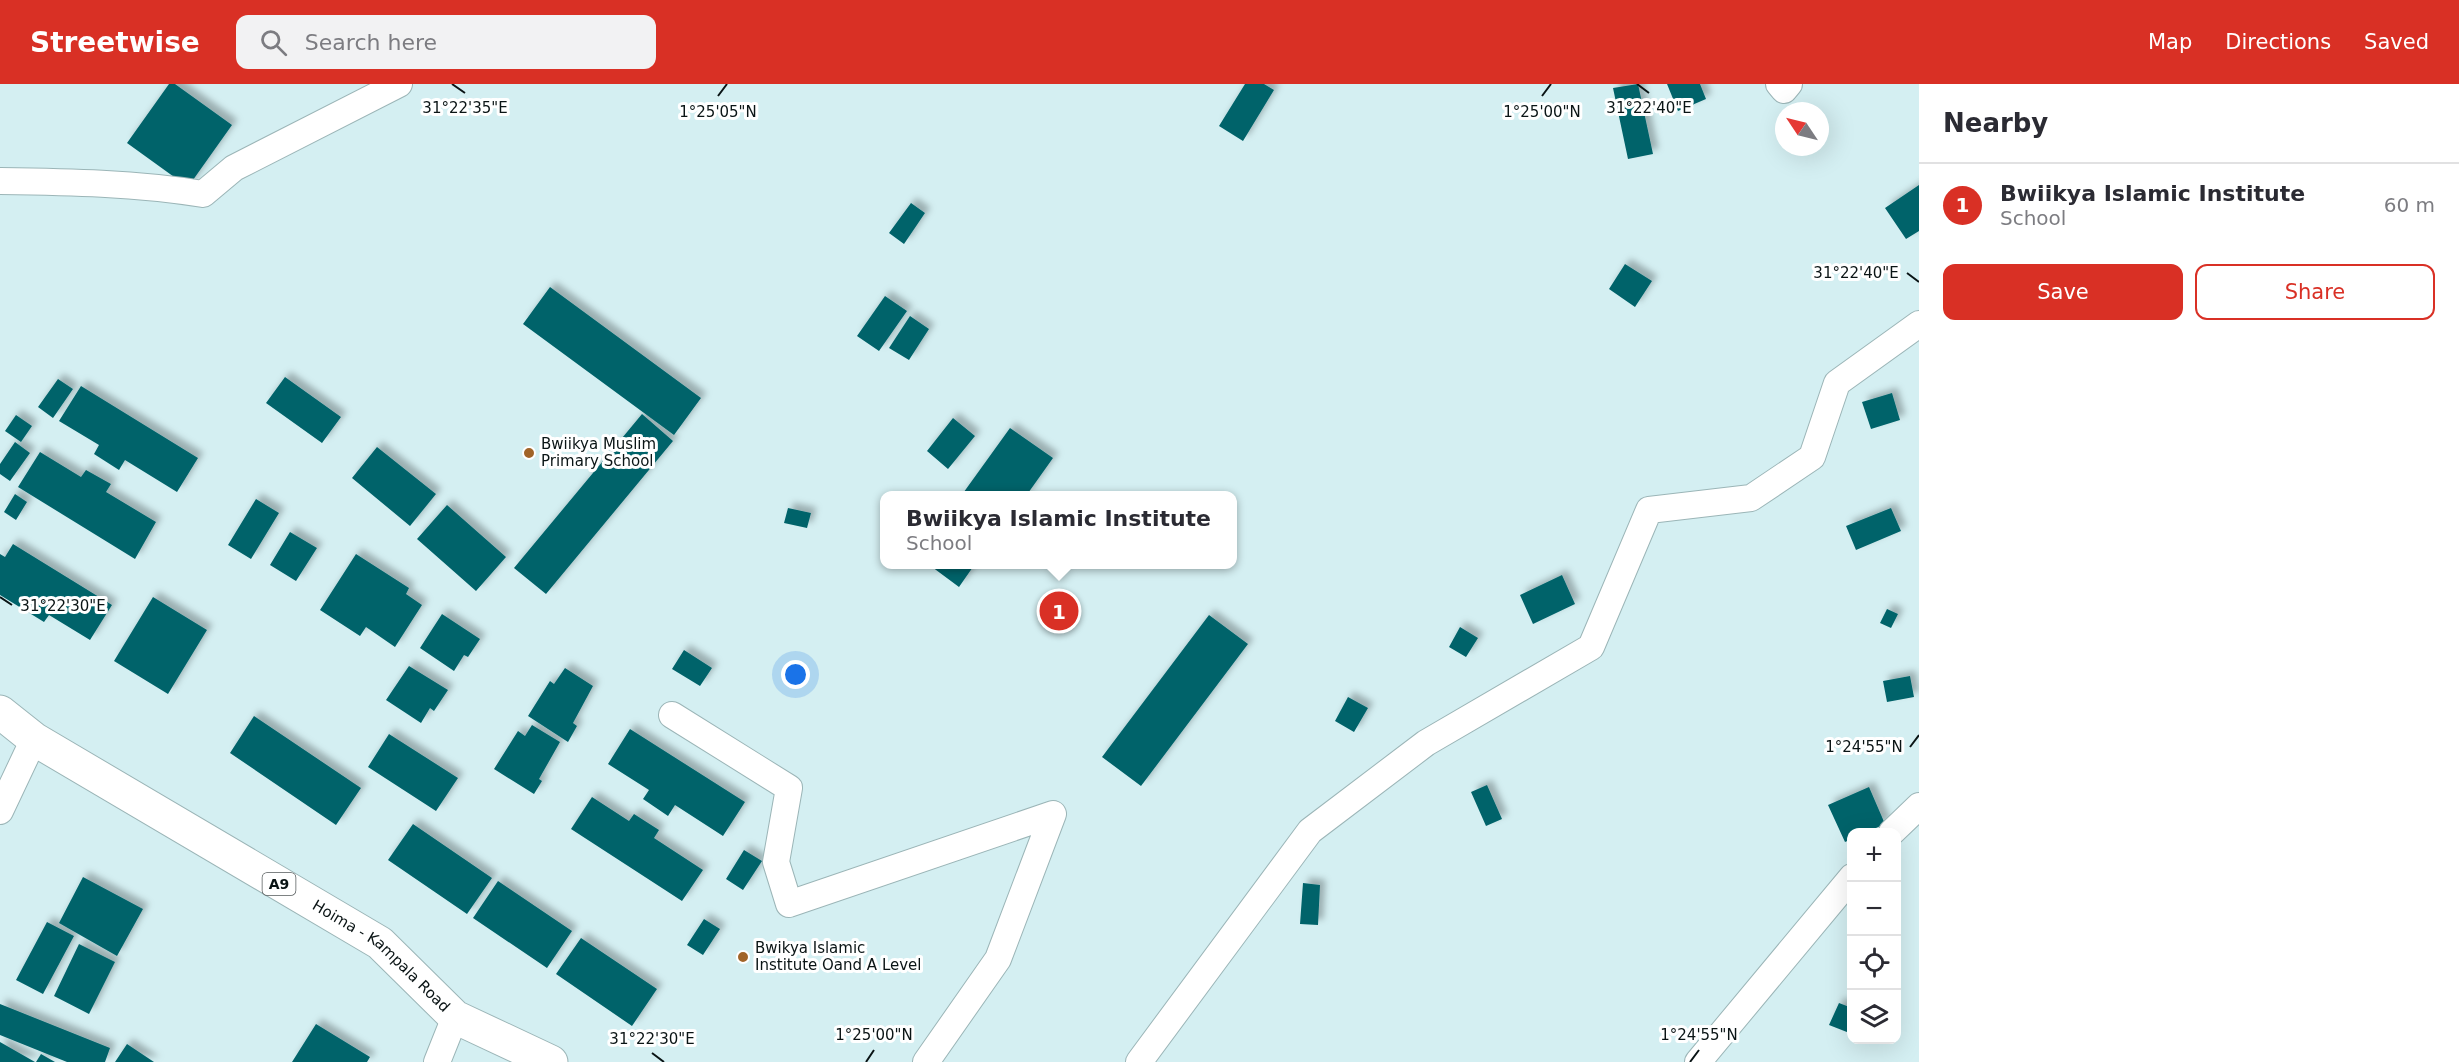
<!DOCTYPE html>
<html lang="en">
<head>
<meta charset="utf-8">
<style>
  :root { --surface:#fff; --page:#f2f2f3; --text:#2b2b33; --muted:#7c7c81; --line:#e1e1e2; --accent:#d93025 }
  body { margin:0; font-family:"DejaVu Sans",sans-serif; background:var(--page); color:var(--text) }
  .controls { position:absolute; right:18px; bottom:18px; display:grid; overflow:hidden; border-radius:12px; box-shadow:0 6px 24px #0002 }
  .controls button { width:54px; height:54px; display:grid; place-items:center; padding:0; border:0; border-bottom:2px solid var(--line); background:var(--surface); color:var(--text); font:30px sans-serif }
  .compass { position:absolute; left:1775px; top:18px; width:54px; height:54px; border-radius:50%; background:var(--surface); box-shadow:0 6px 24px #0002; rotate:305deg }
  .you { position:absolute; left:796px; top:591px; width:21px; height:21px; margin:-15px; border:4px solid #fff; border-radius:50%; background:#1a73e8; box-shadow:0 0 0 9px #1a73e833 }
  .badge { display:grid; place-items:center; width:39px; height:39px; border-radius:50%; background:var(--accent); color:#fff; font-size:20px; font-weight:700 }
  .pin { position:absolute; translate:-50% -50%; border:3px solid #fff; box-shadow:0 2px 6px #0006 }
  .popup { position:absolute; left:880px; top:407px; width:357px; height:78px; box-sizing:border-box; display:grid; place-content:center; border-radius:12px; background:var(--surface); filter:drop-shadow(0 2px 4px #0005); font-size:20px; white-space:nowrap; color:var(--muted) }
  .popup b { font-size:22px; color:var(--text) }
  .popup::after { content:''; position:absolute; left:50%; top:100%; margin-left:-12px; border:12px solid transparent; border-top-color:var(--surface) }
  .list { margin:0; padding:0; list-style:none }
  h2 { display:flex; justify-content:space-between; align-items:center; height:78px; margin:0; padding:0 24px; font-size:26px }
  h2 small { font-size:20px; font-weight:400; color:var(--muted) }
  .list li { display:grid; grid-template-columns:39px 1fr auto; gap:18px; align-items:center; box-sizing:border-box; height:84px; padding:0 24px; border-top:2px solid var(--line) }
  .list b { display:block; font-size:22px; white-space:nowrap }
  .list p { margin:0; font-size:20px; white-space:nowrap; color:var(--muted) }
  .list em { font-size:20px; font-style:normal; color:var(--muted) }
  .actions { display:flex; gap:12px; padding:18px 24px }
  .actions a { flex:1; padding:14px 0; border:2px solid var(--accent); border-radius:12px; text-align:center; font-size:21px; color:var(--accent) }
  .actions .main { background:var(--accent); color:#fff }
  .icon { flex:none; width:33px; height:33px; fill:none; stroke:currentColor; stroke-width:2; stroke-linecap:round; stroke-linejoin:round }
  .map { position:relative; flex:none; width:1919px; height:978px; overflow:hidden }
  header { display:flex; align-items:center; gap:36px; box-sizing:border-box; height:84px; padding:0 30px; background:var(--accent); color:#fff }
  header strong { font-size:28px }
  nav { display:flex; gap:33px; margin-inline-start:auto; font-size:21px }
  .search { width:420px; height:54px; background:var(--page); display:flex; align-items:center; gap:15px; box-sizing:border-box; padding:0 21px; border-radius:12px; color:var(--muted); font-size:22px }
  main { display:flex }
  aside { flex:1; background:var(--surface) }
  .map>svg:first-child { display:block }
</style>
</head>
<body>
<header>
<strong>Streetwise</strong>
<div class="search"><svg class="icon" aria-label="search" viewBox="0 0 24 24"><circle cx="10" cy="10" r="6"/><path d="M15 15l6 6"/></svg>Search here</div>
<nav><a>Map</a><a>Directions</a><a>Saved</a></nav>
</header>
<main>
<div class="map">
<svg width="1919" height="978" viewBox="0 0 1919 978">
  <defs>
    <filter id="shadow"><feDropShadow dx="5.5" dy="-5.5" stdDeviation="3" flood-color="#0004"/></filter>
  </defs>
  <rect width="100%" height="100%" fill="#d4eff2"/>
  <path fill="#00636a" filter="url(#shadow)" d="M169 0H175L232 41 188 103 127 59Z
    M1245 0H1264L1274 6 1243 57 1219 42Z
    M1638 0 1653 70 1628 75 1613 4Z
    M1667 0H1700L1706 15 1678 27Z
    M1919 101V147L1906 155 1885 124Z
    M911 119 925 129 904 160 889 149Z
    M1625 180 1652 197 1635 223 1609 205Z
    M550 203 701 314 674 351 523 240Z
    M885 212 907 227 879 267 857 252Z
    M910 232 929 245 909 276 889 264Z
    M285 293 341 333 322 359 266 319Z
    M58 295 73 305 53 334 38 323Z
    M81 302 198 374 177 408 125 376 119 386 94 370 99 361 59 337Z
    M1892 309 1900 336 1871 345 1862 318Z
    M642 330 673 357 546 510 514 484Z
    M16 331 32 342 21 358 5 347Z
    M953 334 975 352 948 385 927 367Z
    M1010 344 1053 374 1026 412H961Z
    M15 358 30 369 10 397 0 390V380Z
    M377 363 436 410 410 442 352 394Z
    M40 368 81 393 86 386 111 400 106 408 156 438 135 475 18 403Z
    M15 410 27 418 16 436 4 428Z
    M256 415 279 429 251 475 228 461Z
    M447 421 506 473 476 507 417 455Z
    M788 424 811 429 807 444 784 439Z
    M1891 424 1901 447 1856 466 1846 442Z
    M290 448 317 464 296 497 270 481Z
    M13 460 112 521 90 556 49 531 44 538 0 511V470L5 473Z
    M356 470 409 504 406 510 422 521 395 563 366 543 360 552 320 526Z
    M928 480H975L959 503Z
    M1562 491 1575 520 1533 540 1520 511Z
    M153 513 207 546 168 610 114 577Z
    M1887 525 1898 530 1891 544 1880 539Z
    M442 530 480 555 468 573 464 571 454 587 420 564Z
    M1209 531 1248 560 1141 702 1102 673Z
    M1460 543 1478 554 1466 573 1449 563Z
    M684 566 712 584 700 602 672 585Z
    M409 582 448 606 434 627 430 624 421 639 386 616Z
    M565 584 593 602 573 639 577 642 568 658 528 632 550 597 554 600Z
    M1910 592 1914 613 1887 618 1883 597Z
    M1348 613 1368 624 1354 648 1335 637Z
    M254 632 361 704 336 741 230 669Z
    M532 641 560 658 539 695 542 697 534 710 494 685 518 647 525 652Z
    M630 645 745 718 723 752 675 721 668 732 643 715 649 706 608 680Z
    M389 650 458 694 436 727 368 683Z
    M1487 701 1502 735 1486 742 1471 708Z
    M1869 703 1885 740 1867 748H1852V755L1845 758 1828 721Z
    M592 713 629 737 634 730 659 746 654 754 703 786 682 817 571 745Z
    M413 740 492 794 467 830 388 776Z
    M744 766 762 777 743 806 726 795Z
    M83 793 143 825 117 872 59 839Z
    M498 797 572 847 547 884 473 834Z
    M1303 799 1320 801 1318 841 1300 840Z
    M704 835 720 845 703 871 687 861Z
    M47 838 74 852 43 910 16 896Z
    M581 854 657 905 632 942 556 890Z
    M79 860 115 878 89 930 54 912Z
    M1839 919 1852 924V950L1829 941Z
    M0 920 110 964 105 978H67L0 951Z
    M316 940 370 973 367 978H292Z
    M0 958 35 978H0Z
    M127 960 154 978H115Z
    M41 970 55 978H36Z"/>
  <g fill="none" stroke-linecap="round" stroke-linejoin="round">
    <defs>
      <path id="street" d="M1779 0 1784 6 1789 0
        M0 97C68 98 136 99 203 110L234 84 399 0
        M672 631 789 704 776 778 789 820 1053 730 998 875 926 978
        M0 727 34 655
        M1892 748 1919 722
        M437 978 455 933
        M1139 978 1310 747 1426 659 1591 563 1649 426 1751 414 1812 373 1837 299 1919 240
        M1698 978 1852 793"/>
      <g id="primary">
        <path id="s1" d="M0 628 34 655 380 859 455 933 551 978"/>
      </g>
    </defs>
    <use href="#street" stroke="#9bb5b7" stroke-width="28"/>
    <use href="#primary" stroke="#9bb5b7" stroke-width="35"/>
    <use href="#street" stroke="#fff" stroke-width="26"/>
    <use href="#primary" stroke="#fff" stroke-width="33"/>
  </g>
  <path fill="none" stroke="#0a1415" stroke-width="2" d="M452 0 465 9M1637 0 1649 9M718 12 727 0M1542 12 1551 0M1907 189 1919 198M0 513 12 521M1910 663 1919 651M652 969 664 978M866 978 874 966M1690 978 1699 966"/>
  <g fill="#a16428" stroke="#fff" stroke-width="2">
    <circle cx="529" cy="369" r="6"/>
    <circle cx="743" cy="873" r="6"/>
  </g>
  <g text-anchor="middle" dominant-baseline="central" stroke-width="6" stroke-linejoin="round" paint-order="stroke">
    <rect fill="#fff" stroke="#545a5b" stroke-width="1.5" x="262.5" y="789" width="33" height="22" rx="4.5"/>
    <g font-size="14" font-weight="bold" fill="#0a1415">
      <text x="279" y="800">A9</text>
    </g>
    <g font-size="15" fill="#0a1415" stroke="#fff" text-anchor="start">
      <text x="541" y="360">Bwiikya Muslim<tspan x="541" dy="17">Primary School</tspan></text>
      <text x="755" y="864">Bwikya Islamic<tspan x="755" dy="17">Institute Oand A Level</tspan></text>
    </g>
    <g font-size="15" fill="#0a1415" stroke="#fff">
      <text stroke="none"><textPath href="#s1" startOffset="454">Hoima - Kampala Road</textPath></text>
    </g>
  </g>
  <g font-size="15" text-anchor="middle" fill="#0a1415" stroke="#fff" stroke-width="6" stroke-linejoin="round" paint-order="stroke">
    <text x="1649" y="29">31°22'40"E</text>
    <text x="465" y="29">31°22'35"E</text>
    <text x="718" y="33">1°25'05"N</text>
    <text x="1542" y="33">1°25'00"N</text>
    <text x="1856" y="194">31°22'40"E</text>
    <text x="63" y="527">31°22'30"E</text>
    <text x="1864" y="668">1°24'55"N</text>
    <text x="874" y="956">1°25'00"N</text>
    <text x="1699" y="956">1°24'55"N</text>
    <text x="652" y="960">31°22'30"E</text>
  </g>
</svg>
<div class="controls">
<button>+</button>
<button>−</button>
<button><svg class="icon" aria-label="locate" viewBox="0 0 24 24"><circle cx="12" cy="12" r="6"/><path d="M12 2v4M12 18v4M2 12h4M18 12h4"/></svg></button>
<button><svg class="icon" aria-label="layers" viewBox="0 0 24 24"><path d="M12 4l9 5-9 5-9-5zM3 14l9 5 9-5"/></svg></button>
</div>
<svg class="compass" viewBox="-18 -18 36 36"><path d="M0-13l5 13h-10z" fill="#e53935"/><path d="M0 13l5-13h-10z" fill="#7c7c81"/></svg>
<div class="you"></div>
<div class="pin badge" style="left:1059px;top:527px">1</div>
<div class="popup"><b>Bwiikya Islamic Institute</b>School</div>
</div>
<aside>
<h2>Nearby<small></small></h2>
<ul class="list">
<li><span class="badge">1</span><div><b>Bwiikya Islamic Institute</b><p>School</p></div><em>60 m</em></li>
</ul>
<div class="actions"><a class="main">Save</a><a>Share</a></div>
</aside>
</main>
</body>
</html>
